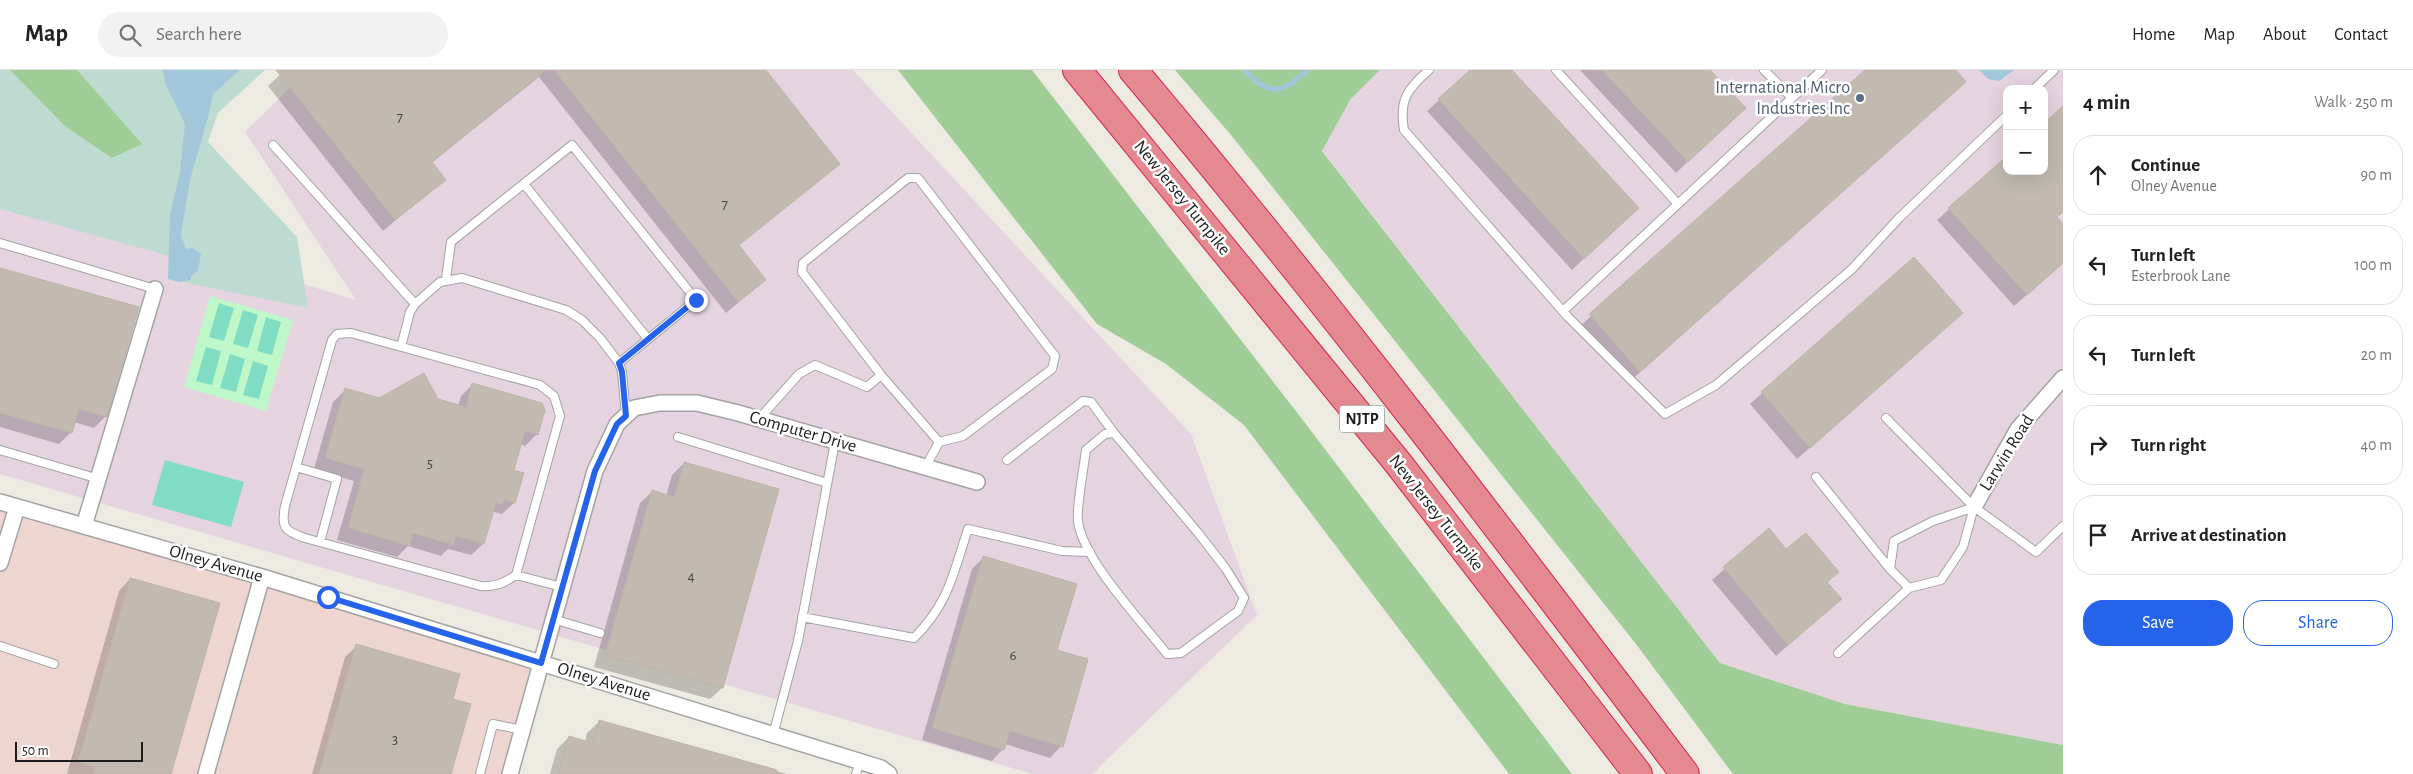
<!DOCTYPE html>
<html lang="en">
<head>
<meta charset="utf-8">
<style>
  :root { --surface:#fff; --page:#f2f2f2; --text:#202124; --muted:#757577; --line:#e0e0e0; --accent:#2563eb }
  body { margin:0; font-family:"Alegreya Sans",sans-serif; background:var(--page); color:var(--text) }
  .controls { position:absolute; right:15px; top:15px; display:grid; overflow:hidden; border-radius:10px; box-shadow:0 5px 20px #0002 }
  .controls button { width:45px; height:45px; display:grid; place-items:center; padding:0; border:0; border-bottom:1px solid var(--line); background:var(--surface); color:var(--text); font:25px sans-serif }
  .scale { position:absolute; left:15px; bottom:12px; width:128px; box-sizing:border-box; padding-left:5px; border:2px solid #1c1c1c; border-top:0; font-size:14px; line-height:18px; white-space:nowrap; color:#1c1c1c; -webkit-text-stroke:4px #fff; paint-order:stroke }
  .stop { position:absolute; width:15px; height:15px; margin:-11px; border:4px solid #2563eb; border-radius:50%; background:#fff }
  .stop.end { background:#2563eb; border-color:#fff; box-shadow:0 1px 5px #0008 }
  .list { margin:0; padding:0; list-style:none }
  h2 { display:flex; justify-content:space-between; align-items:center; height:65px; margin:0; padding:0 20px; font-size:21px }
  h2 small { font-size:16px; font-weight:400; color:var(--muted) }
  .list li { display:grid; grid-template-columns:32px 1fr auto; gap:15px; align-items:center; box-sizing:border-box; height:80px; margin:0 10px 10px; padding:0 10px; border:1px solid var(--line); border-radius:20px }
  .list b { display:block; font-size:19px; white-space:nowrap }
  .list p { margin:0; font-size:16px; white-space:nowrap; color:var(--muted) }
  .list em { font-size:16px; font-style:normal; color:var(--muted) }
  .actions { display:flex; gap:10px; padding:15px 20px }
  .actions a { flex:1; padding:11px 0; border:1px solid var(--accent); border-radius:20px; text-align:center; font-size:18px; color:var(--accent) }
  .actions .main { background:var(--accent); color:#fff }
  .icon { flex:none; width:28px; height:28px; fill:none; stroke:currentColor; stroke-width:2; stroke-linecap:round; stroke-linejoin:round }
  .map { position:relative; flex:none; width:2063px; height:704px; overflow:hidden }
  header { display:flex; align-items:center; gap:30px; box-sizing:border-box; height:70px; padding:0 25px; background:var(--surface); border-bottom:1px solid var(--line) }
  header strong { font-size:24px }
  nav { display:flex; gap:28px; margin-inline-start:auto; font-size:18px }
  .search { width:350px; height:45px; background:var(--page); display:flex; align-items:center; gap:12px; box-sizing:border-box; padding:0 18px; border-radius:28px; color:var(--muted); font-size:19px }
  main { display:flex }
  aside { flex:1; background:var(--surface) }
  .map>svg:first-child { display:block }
</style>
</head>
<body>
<header>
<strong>Map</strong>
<div class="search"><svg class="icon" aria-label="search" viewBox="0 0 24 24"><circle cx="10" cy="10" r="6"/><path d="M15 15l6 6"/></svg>Search here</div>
<nav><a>Home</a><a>Map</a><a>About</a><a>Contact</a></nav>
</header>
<main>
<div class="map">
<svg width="2063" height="704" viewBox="0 0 2063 704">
  <rect width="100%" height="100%" fill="#edebe1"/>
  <path fill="#eed5d0" d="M0 436 541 593 509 704H0Z"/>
  <path fill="#e6d3e0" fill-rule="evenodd" d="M308 0H853L1191 364 1257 545 1092 704H1033L0 404V122L356 230 245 62Z
    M1380 0H2063V675L1845 634 1720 593 1322 80 1350 30ZM2007 19H2044V101H2007Z"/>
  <path fill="#a0cc97" d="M0 0H187L135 155Z
    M898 0H1032L1302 349 1572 704H1509L1244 355 1166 294 1097 254Z
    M1175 0H1380L1350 30 1322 81 1720 593 1845 634 2063 675V704H1733L1636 574 1231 65Z"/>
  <path fill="#bedbd1" d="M0 0H10L66 57 112 88 142 74 77 0H265L218 43 208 72 297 167 308 238 168 209 169 186 0 139Z"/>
  <path fill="#bef8c9" d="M210 226 293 250 266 341 184 317Z"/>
  <path fill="#80dcc3" d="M219 233 234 238 224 271 209 267Z
    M243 240 258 245 248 278 233 274Z
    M266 247 281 252 272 285 257 281Z
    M206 277 221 281 212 315 196 311Z
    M230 284 245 289 236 322 220 318Z
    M253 291 268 296 259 329 243 325Z
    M165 390 244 412 231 457 152 435Z"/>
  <path fill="#a2c7da" d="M163 0H240L213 24 209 44 191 106 183 151 181 166 186 179 192 178 201 184 198 201 191 206V210L179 212 168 209 170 145 180 102 185 54 165 13Z
    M1979 0H2014L1999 11 1988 9Z"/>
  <path fill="#0003" d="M285 0H764L838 93 738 176 765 210 726 243 539 7 431 93 444 109 383 161 268 16Z
    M1472 0H1510L1625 149 1572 200 1427 41Z
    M1580 0H1709L1732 49 1676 103Z
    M1866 0H1954L1965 12 1628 313 1579 257Z
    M2063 38V142L2056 148 2063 156V193L2014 236 1937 150 2007 87V101H2044Z
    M1914 189 1950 254 1797 389 1750 334Z
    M0 199 106 346 94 358 74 352 71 362 59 374 0 357Z
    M472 315 537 364 525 376 520 374 512 401 514 433 502 444 494 442 491 445 483 474 471 485 448 479 441 486 408 476 397 487 337 470 354 411 314 399 333 332 345 320 379 330H437L458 336 461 326Z
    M684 393 777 419 722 618 710 629 594 597 640 433 652 422 666 426 672 405Z
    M1769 460 1786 481 1837 502 1827 513 1841 529 1776 586 1712 510Z
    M984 487 1055 581 1061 676 1050 688 1005 674 1003 679 992 691 922 670 972 499Z
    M130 509 170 704H67L119 521Z
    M357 576 450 704H312L345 587Z
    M599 652 787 704H550L557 679 569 667 585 672 587 663Z"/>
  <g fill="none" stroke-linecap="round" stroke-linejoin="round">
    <path stroke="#a2c7da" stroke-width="5" d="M1245 0C1269 27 1283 24 1307 0"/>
  </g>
  <path fill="#c2bab1" stroke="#beb3a4" d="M276 0H546L432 92 446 110 395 150Z
    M554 0H766L840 94 739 175 766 210 738 232Z
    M1470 0H1512L1639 138 1584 189 1438 29Z
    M1602 0H1710L1746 38 1688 92Z
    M1865 0H1956L1966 12 1640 302 1589 244Z
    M2063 36V142L2057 147 2063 154V193L2027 225 1948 138 2007 86V101H2044V53Z
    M1914 187 1963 243 1810 378 1761 322Z
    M0 198 139 237 107 347 79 339 72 363 0 343Z
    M424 303 438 329 466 337 472 313 542 333 545 340 538 365 525 361 514 400 524 403 515 433 504 430 502 435 496 433 484 474 456 466 454 475 413 463 410 476 348 458 364 399 325 388 345 318 379 328Z
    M684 392 779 419 723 618 605 585 652 420 674 427Z
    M1769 458 1786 479 1806 463 1839 502 1827 512 1842 529 1788 575 1723 497Z
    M983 486 1077 514 1057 580 1088 589 1063 677 1010 661 1004 680 932 658Z
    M130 508 220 533 171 704H93L95 697 78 692Z
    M356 574 460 604 453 629 471 634 451 704H319Z
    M599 650 777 700 776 704H558L569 666 592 673Z"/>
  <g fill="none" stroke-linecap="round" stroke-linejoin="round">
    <defs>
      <path id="lane" d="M1429 0C1407 19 1399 30 1404 60L1568 247 1665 344 1716 315 1852 199 1899 148 2007 45
        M1556 0 1678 134
        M1764 0 1792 28
        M2034 19 2054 0
        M273 75 415 234
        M524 114 648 269
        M0 173 155 219
        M446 209 451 172 572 75 696 230 619 293
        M1563 241 1822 0
        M351 263 540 315 554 326 560 346 516 505C504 513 496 517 481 516L305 468C284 461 281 457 285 436L332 270 337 264Z
        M401 277 410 242 415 234 440 212 462 208 566 240 582 250 600 268 619 293 622 302 626 345
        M881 305 939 372
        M1886 348 1974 437 2036 482 2063 456
        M759 349 799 304 815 295 867 317 881 305 802 202 803 193 908 108H918L1055 286 1052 299 963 366 939 372 925 398
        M1114 363 1199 464 1226 499 1244 528 1238 541 1181 583 1167 584C1142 552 1084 491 1078 452 1076 438 1084 396 1086 380L1105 364Z
        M678 367 827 413
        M0 380 99 409
        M1007 390 1083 331 1091 332 1114 363
        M296 397 337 409 320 472
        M1816 407 1890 499
        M1974 437 1963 477 1941 510 1909 518 1890 499 1894 471 1933 451Z
        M516 505 562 517
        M802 547 914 568C949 533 953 504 968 459L1062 481 1090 482
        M553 549 600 563
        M0 576 54 594
        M1838 583 1909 518
        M773 665 798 571 835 372
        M480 704 493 654 522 660
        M856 704 860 692"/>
      <path id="street" d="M0 432 262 507 881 698 889 704
        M1974 437 2018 359 2063 308
        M84 456 155 219
        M0 493 17 437
        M206 704 262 507
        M510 704 595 401 617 354 634 338 660 333H697L738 343 977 412"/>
      <path id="highway" d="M1077 0 1398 393 1638 704
        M1133 0C1325 228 1505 466 1685 704"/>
    </defs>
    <use href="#lane" stroke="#a3a3a3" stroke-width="10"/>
    <use href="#street" stroke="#a3a3a3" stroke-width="18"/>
    <use href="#highway" stroke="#d3274d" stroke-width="30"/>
    <use href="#lane" stroke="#fff" stroke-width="8"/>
    <use href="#street" stroke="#fff" stroke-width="15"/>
    <use href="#highway" stroke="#e4898f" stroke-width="28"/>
  </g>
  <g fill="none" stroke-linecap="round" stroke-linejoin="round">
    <path stroke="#2563eb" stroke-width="6" d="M328 527 541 593 595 401 617 354 626 346 622 302 619 293 696 230"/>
  </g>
  <circle fill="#5c6f8a" stroke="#fff" stroke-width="2" cx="1860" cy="28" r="5"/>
  <g text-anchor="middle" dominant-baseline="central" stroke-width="5" stroke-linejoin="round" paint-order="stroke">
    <g font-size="15" fill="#464441">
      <text x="400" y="47">7</text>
      <text x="725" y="134">7</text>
      <text x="430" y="393">5</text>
      <text x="691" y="506">4</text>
      <text x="1013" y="585">6</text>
      <text x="395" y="669">3</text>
    </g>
    <rect fill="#fff" stroke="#606060" stroke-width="1" x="1339.5" y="335.5" width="45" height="27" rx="4"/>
    <g font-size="16" font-weight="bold" fill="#1c1c1c">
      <text x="1362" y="349">NJTP</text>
    </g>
    <g font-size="18" fill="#4e5e75" stroke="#fff" text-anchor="end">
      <text x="1850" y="18">International Micro<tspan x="1850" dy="21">Industries Inc</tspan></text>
    </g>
    <g font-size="18" fill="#1c1c1c" stroke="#fff">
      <text transform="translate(1182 128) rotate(51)">New Jersey Turnpike</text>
      <text transform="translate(803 362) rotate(16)">Computer Drive</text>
      <text transform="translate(2007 383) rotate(-58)">Larwin Road</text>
      <text transform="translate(1436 443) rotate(52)">New Jersey Turnpike</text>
      <text transform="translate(216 494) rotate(16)">Olney Avenue</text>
      <text transform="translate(604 612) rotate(17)">Olney Avenue</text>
    </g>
  </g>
</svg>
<div class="controls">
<button>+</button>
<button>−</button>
</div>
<div class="scale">50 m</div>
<div class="stop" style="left:328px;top:527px"></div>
<div class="stop end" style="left:696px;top:230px"></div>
</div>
<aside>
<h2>4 min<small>Walk · 250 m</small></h2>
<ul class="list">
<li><svg class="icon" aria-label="ahead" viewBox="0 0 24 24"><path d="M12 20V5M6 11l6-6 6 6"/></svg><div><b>Continue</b><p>Olney Avenue</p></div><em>90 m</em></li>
<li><svg class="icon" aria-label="left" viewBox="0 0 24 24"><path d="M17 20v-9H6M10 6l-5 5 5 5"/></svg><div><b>Turn left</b><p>Esterbrook Lane</p></div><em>100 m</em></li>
<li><svg class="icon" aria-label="left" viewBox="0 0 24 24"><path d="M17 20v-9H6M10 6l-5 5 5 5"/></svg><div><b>Turn left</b></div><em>20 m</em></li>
<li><svg class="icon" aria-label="right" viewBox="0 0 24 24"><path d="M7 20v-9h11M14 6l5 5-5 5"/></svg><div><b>Turn right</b></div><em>40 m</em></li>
<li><svg class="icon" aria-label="arrive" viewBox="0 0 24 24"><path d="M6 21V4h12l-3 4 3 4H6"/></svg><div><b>Arrive at destination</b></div></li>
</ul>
<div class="actions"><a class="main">Save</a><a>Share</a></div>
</aside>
</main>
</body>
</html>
